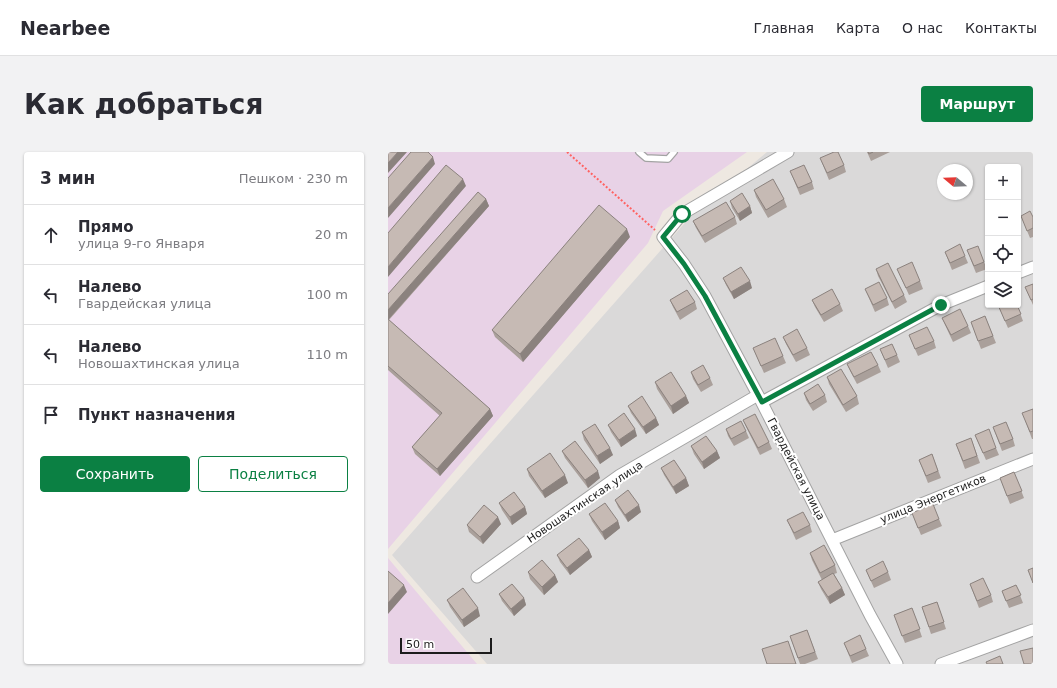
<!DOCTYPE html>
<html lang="ru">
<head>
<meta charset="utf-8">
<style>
  :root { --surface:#fff; --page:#f2f2f3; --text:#2b2b33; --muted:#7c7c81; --line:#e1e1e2; --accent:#0b8043 }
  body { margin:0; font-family:"DejaVu Sans",sans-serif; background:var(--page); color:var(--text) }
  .controls { position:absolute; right:12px; top:12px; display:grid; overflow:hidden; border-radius:4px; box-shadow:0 1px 3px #0004 }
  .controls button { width:36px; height:36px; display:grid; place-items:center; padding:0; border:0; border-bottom:1px solid var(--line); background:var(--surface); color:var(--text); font:20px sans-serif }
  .compass { position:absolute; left:549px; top:12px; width:36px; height:36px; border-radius:50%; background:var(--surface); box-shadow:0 1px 3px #0004; rotate:289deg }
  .scale { position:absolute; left:12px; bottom:10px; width:92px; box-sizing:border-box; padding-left:4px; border:2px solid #1c1c1c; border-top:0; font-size:11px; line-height:14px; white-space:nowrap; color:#1c1c1c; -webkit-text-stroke:3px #fff; paint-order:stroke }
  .stop { position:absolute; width:12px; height:12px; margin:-9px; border:3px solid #0b8043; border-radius:50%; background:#fff }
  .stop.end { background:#0b8043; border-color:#fff; box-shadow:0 1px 4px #0008 }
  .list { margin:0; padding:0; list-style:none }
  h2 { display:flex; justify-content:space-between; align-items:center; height:52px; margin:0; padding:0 16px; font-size:17px }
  h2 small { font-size:13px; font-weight:400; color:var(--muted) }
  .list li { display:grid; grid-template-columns:26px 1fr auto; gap:12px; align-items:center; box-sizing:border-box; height:60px; padding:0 16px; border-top:1px solid var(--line) }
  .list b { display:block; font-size:15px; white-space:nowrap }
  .list p { margin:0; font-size:13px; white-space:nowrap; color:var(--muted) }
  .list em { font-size:13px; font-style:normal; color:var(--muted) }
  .actions { display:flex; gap:8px; padding:12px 16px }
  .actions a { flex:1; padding:9px 0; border:1px solid var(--accent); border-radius:4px; text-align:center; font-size:14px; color:var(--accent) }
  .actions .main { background:var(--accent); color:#fff }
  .icon { flex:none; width:22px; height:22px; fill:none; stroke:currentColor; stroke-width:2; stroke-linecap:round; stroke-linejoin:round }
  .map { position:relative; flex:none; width:645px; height:512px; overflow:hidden; border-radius:4px }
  header { display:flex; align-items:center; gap:24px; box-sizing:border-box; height:56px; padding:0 20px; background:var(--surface); border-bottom:1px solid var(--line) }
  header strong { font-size:19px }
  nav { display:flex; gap:22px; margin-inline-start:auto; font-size:14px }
  .intro { display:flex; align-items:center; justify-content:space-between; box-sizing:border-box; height:96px; padding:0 24px }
  h1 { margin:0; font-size:28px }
  .button { padding:10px 18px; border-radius:4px; background:var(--accent); color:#fff; font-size:14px; font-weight:700 }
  main { display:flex; gap:24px; padding:0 24px }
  aside { flex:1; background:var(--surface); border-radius:4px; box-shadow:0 1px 3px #0004 }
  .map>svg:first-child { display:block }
</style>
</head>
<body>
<header>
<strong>Nearbee</strong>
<nav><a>Главная</a><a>Карта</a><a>О нас</a><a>Контакты</a></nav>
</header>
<div class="intro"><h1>Как добраться</h1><a class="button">Маршрут</a></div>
<main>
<aside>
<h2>3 мин<small>Пешком · 230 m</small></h2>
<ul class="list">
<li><svg class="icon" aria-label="ahead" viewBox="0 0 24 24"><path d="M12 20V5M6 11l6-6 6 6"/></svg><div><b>Прямо</b><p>улица 9-го Января</p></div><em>20 m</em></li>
<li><svg class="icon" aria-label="left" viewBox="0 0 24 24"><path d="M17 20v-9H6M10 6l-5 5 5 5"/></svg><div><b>Налево</b><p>Гвардейская улица</p></div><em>100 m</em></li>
<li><svg class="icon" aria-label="left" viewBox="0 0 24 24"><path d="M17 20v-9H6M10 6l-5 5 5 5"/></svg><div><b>Налево</b><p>Новошахтинская улица</p></div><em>110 m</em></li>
<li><svg class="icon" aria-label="arrive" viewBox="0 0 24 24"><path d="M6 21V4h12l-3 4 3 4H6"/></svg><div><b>Пункт назначения</b></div></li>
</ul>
<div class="actions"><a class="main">Сохранить</a><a>Поделиться</a></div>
</aside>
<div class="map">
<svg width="645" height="512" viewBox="0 0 645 512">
  <rect width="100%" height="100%" fill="#eee8e1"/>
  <path fill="#dad9d9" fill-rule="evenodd" d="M379 0H645V512H99L4 403 303 64ZM600 15H630V153H600ZM555 18H579V42H555Z"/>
  <path fill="#e8d2e6" d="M0 0H359L275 59 260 91 0 397Z
    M0 406 89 512H0Z"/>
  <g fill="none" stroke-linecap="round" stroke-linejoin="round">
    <defs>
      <path id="service" d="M251 0 258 6 280 7 286 0"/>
      <path id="minor" d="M400 0 294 62 275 85 296 112 317 144 370 243 482 463 509 512
        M630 121 645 115
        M374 250 553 153 600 134
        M444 388 645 307
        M89 425 232 323 370 243
        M553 512 645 478"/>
    </defs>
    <use href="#service" stroke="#a3a3a3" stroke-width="8"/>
    <use href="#minor" stroke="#a3a3a3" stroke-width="13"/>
    <path stroke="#ff6261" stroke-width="2" stroke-dasharray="2 2" stroke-linecap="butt" d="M179 0 267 78"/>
    <use href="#service" stroke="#fff" stroke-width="5.5"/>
    <use href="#minor" stroke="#fff" stroke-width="11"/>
  </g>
  <path fill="#aaa09b" d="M479 0H502L483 9Z
    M432 6 456 13 458 20 441 28Z
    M402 19 424 30 426 37 412 43Z
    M366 38 396 47 399 55 380 66 368 45Z
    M98 47 101 54 1 168 102 257 105 264 52 324 27 302 24 295 52 264 0 218V142Z
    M342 49 362 54 364 61 352 69 344 56Z
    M633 64 645 65V85L642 86Z
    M347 65 349 72 317 91 308 76 305 69Z
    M242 85 135 210 107 185 104 178Z
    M557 100 577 104 580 111 564 118Z
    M582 106 596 110 599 117 588 121Z
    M488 117 516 143 519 150 507 157 490 124Z
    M509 117 532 129 535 137 521 143Z
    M335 126 364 136 346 147 338 133Z
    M645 132V153L637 135Z
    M477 137 499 146 501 153 487 160Z
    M282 148 307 150 309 157 292 168 285 155Z
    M424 148 452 152 455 159 436 170 427 155Z
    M610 153H629L635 169 620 176Z
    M597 164 608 191 593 197 583 170Z
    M554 166 580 174 583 181 565 190 557 173Z
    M521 183 546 189 548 196 530 204Z
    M395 185 419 196 422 203 408 210 398 192Z
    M365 196 395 204 398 211 376 221Z
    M492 197 509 203 512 210 500 216Z
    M459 212 490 213 493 220 469 232 462 219Z
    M303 220 322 226 325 233 313 240 305 227Z
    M439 225 469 244 471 252 458 260 441 232Z
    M267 230 298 244 301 251 285 262 269 237Z
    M416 241 437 243 439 250 425 259 418 248Z
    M240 254 268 266 271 273 258 282 243 261Z
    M645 257V287H644L637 268Z
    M355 268 381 290 384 297 372 303 358 275Z
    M220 273 249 284 233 295 223 280Z
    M605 275 625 287 627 294 614 299Z
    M338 277 358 279 361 286 346 294 340 284Z
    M194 280 225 303 212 312 196 288Z
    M587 283 608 296 611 303 598 308Z
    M583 286 592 311 577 317 568 292Z
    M303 294 329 299 332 306 316 317 306 302Z
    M174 299 212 326 200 336 177 306Z
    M544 302 553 326 540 331 531 308Z
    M273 316 298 326 301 334 288 342 276 323Z
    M139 317 180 331 157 346 141 324Z
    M626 320 636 346 622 352 612 326Z
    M227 348 253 360 240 370 230 355Z
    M111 351 137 355 139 362 124 373 114 358Z
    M524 361 551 367 554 374 533 383Z
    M201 362 230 369 232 376 217 388 204 369Z
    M399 368 422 373 424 380 408 388Z
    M113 372 95 392 81 380 79 373Z
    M201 398 204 405 182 423 172 410 169 403Z
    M422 401 447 413 449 421 446 422 454 436 457 443 442 452 433 437 430 430 434 428 424 408Z
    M478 418 500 420 503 428 486 436Z
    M140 420 167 423 170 430 156 443 142 427Z
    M582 432 603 443 605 450 591 456Z
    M628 433 635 451 621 456 614 439Z
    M111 442 136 446 138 453 126 464 114 449Z
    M59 448 92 464 76 475 62 455Z
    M549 450 558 477 543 482 534 455Z
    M524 456 534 485 517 491 506 463Z
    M419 478 430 507 417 512H412L402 484Z
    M456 491 478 497 481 504 464 511Z"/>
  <path fill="#8b827e" d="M10 0H19L0 21V11Z
    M45 5 47 12 0 66V56Z
    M75 27 78 34 0 125V115Z
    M98 47 101 54 0 168V158Z
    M362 54 364 61 352 69 350 62Z
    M239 77 242 85 135 210 132 202Z
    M362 129 364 136 346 147 343 140Z
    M298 244 301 251 285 262 283 254Z
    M102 257 105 264 52 324 49 317Z
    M268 266 271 273 258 282 255 275Z
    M247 277 249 284 233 295 231 288Z
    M222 296 225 303 212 312 209 304Z
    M329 299 332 306 316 317 314 310Z
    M210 319 212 326 200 336 197 328Z
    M177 323 180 331 157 346 154 339Z
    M298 326 301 334 288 342 285 335Z
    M251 353 253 360 240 370 237 363Z
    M137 355 139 362 124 373 122 365Z
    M110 365 113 372 95 392 92 385Z
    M230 369 232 376 217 388 214 380Z
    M201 398 204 405 182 423 179 416Z
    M167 423 170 430 156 443 154 435Z
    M16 433 19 440 0 462V451Z
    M454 436 457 443 442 452 440 445Z
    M136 446 138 453 126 464 123 457Z
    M90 456 92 464 76 475 74 468Z"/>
  <path fill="#c6bab4" stroke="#8b827e" d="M0 0H10L0 11Z
    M23 0H40L45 5 0 56V26Z
    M446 0H450L456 13 439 21 432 6Z
    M480 0H485L481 2Z
    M58 13 75 27 0 115V81Z
    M416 13 424 30 410 36 402 19Z
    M385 27 396 47 378 58 366 38Z
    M90 40 98 47 0 158V142Z
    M354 41 362 54 350 62 342 49Z
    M338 50 347 65 314 84 305 69Z
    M211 53 239 77 132 202 104 178Z
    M642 59 645 65V76L639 79 633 64Z
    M572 92 577 104 562 111 557 100Z
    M590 94 596 110 586 114 579 98Z
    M524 110 532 129 518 136 509 117Z
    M500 111 516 143 504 150 488 117Z
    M353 115 362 129 343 140 335 126Z
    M491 130 499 146 485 153 477 137Z
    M645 132V147L643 148 637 135Z
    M444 137 452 152 433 163 424 148Z
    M299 138 307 150 289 160 282 148Z
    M610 153H629L633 162 617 169Z
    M572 157 580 174 563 183 554 166Z
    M597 164 605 184 590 189 583 170Z
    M0 167 102 257 49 317 24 295 54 261 0 214Z
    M539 175 546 189 527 197 521 183Z
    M409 177 419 196 405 203 395 185Z
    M387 186 395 204 373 214 365 196Z
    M504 192 509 203 497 208 492 197Z
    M483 200 490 213 466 225 459 212Z
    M315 213 322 226 310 233 303 220Z
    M453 217 469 244 455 253 439 225Z
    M283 220 298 244 283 254 267 230Z
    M430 232 437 243 422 252 416 241Z
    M254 244 268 266 255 275 240 254Z
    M645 257V279L642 280 634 261Z
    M236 261 247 277 231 288 220 273Z
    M367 262 381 290 370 296 355 268Z
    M353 269 358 279 343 287 338 277Z
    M618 270 625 287 612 292 605 275Z
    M207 272 222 296 209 304 194 280Z
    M601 277 608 296 595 301 587 283Z
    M318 284 329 299 314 310 303 294Z
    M583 286 589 304 575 309 568 292Z
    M187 289 210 319 197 328 174 299Z
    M162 301 177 323 154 339 139 317Z
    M544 302 550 319 538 324 531 308Z
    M286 308 298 326 285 335 273 316Z
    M626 320 634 339 619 344 612 326Z
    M240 338 251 353 237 363 227 348Z
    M126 340 137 355 122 365 111 351Z
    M217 351 230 369 214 380 201 362Z
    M545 352 551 367 530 376 524 361Z
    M96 353 110 365 92 385 79 373Z
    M415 360 422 373 406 381 399 368Z
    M191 386 201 398 179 416 169 403Z
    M436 393 447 413 432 421 422 401Z
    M154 408 167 423 154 435 140 420Z
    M495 409 500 420 483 429 478 418Z
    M645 416V431L640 418Z
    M0 419 16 433 0 451Z
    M445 421 454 436 440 445 430 430Z
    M595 426 603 443 589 449 582 432Z
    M124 432 136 446 123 457 111 442Z
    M628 433 633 443 618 449 614 439Z
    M75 436 90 456 74 468 59 448Z
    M549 450 556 470 541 475 534 455Z
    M524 456 532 477 514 484 506 463Z
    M419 478 427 500 410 506 402 484Z
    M472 483 478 497 462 504 456 491Z
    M400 489 408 512H379L374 497Z
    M645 496V511L642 512H636L632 499Z
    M612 504 615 512H599L598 510Z"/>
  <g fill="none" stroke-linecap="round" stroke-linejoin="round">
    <path stroke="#0b8043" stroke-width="5" d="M294 62 275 85 296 112 317 144 374 250 553 153"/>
  </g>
  <g text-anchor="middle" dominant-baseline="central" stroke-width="4" stroke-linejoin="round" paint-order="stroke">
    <g font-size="11" fill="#1c1c1c" stroke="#fff">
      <text transform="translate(408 317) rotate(63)">Гвардейская улица</text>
      <text transform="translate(545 347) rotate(-22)">улица Энергетиков</text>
      <text transform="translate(197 350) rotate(-34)">Новошахтинская улица</text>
    </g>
  </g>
</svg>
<div class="controls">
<button>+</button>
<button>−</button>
<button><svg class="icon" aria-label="locate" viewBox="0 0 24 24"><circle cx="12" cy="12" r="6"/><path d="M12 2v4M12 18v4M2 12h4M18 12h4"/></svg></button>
<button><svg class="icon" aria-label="layers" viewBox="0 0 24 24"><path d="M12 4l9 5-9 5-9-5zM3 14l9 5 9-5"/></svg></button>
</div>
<svg class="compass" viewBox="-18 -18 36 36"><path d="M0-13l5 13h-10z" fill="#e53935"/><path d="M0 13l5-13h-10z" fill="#7c7c81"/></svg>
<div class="scale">50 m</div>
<div class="stop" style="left:294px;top:62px"></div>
<div class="stop end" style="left:553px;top:153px"></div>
</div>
</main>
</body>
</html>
